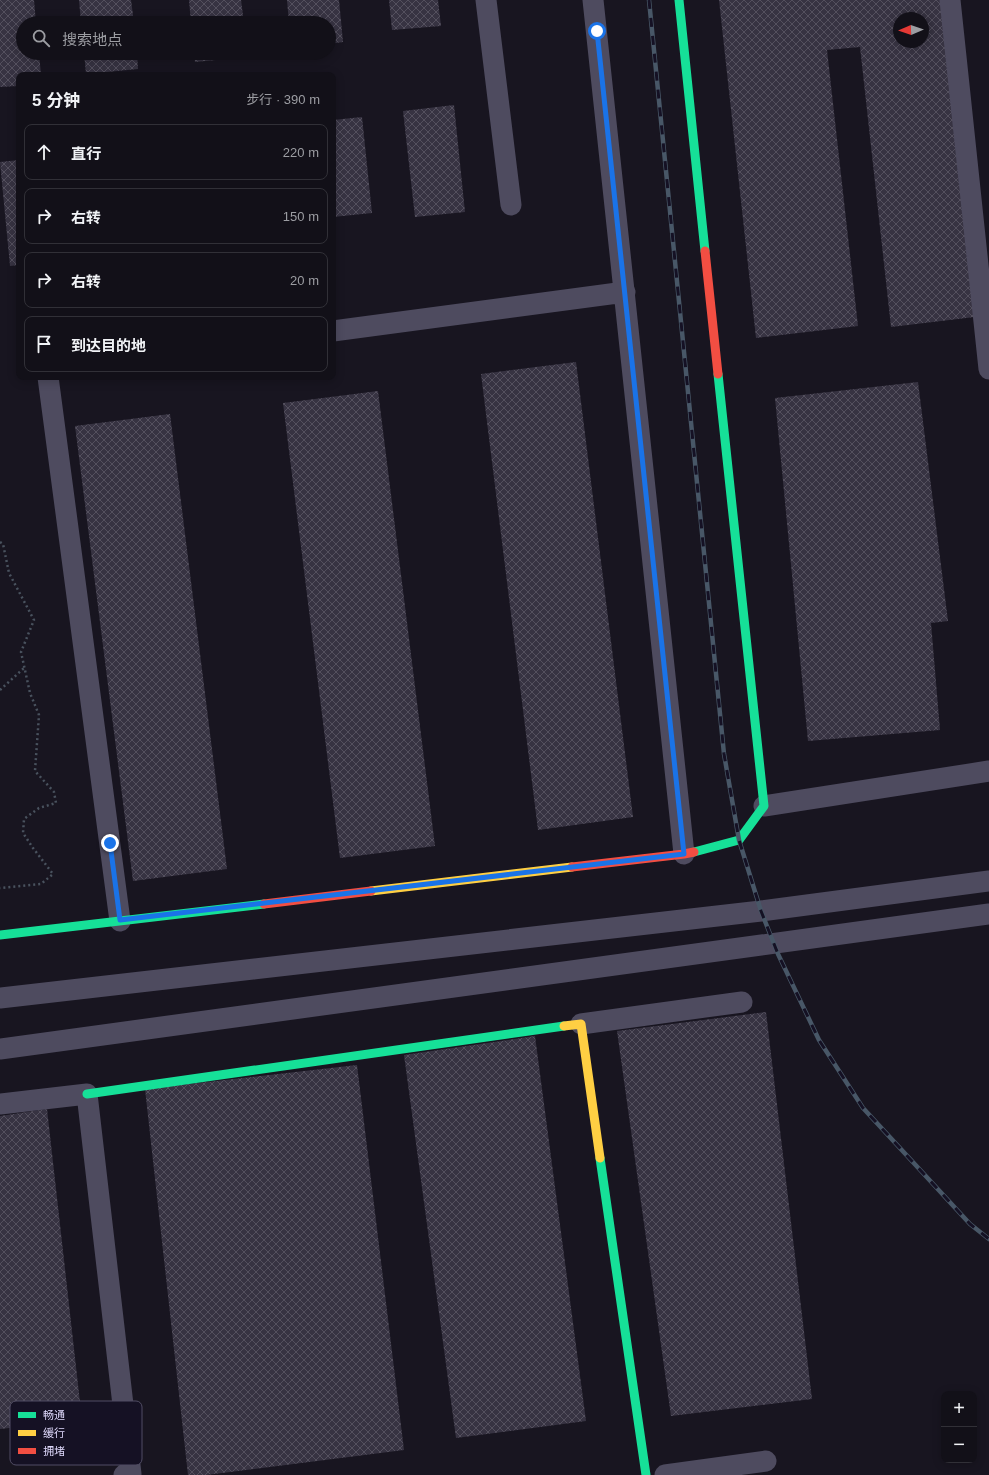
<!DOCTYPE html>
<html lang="zh">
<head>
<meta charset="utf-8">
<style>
  :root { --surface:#121018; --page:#1f1e25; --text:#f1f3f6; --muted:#9c9da2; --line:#313037 }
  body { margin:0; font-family:Arial,"Noto Sans SC",sans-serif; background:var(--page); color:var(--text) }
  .controls { position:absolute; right:12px; bottom:12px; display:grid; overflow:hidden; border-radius:8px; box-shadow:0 2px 10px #0003 }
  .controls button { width:36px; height:36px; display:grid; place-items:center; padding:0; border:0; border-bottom:1px solid var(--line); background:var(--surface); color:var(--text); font:20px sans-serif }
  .compass { position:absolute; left:893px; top:12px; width:36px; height:36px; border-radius:50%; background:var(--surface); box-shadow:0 2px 10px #0003; rotate:268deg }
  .stop { position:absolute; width:12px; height:12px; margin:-9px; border:3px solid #1a73e8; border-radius:50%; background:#fff }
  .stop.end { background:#1a73e8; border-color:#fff; box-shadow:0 1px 4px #0008 }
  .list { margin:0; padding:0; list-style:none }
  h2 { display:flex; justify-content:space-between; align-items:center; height:52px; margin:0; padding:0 16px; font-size:17px }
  h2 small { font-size:13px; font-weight:400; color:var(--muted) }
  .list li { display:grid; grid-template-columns:26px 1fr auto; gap:12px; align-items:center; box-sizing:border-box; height:56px; margin:0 8px 8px; padding:0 8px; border:1px solid var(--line); border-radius:8px }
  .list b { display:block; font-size:15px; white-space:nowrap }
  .list em { font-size:13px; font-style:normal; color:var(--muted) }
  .icon { flex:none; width:22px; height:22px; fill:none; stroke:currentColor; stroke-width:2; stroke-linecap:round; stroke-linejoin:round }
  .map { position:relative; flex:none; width:989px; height:1475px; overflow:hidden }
  .search { position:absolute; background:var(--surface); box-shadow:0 2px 10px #0003; left:16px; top:16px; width:320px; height:44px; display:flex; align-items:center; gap:10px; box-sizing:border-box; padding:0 14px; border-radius:22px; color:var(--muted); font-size:15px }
  .panel { position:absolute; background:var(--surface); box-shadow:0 2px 10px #0003; left:16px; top:72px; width:320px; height:308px; border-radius:8px }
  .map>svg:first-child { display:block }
</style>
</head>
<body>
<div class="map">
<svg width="989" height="1475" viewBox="0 0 989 1475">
  <defs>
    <pattern id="building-cross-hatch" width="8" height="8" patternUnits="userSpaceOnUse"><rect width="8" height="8" fill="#373342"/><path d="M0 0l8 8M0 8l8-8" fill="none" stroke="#54505e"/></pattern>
  </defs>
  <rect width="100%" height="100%" fill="#181520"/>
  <path fill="url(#building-cross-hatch)" fill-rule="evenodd" d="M0 0H34L36 23H23V53H39L41 75H19V86L0 87Z
    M79 0H131L134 23H81Z
    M189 0H241L244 23H191Z
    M287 0H339L343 42 329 44V23H289Z
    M389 0H438L441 26 392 30Z
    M719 0H948L983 316 891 327 860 47 827 50 858 326 756 338ZM899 18H923V42H899Z
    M84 53H137L138 69 86 74Z
    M194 53H247V57L195 62Z
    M454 105 465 212 415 217 403 111Z
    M362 117 372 213 333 217V120Z
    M19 160V265L10 266 0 162Z
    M576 362 633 817 538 830 481 374Z
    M918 382 948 621 931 623 940 730 808 741 775 398Z
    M378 391 435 846 340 858 283 403Z
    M170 414 227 869 133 881 75 426Z
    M766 1012 812 1399 671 1416 617 1031Z
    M535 1036 586 1421 456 1438 404 1055Z
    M357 1065 404 1450 206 1475H188L145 1089Z
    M47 1109 82 1420 0 1429V1116Z"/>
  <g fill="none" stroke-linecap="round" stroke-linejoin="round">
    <path stroke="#49525e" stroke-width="2.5" stroke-dasharray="2 3" stroke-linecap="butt" d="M0 542 3 544 9 573 34 620 21 652 30 693 39 715 35 771 54 792 56 803 39 808 24 819 23 833 33 848 53 874 41 884 0 888
      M0 690 24 668"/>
    <path stroke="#4e4b5f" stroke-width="21" d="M486 0 511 205
      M593 0 684 854
      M950 0 989 369
      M333 331 625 292
      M48 377 120 921
      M764 806 989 771
      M0 998 761 911 989 881
      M581 1024 742 1002
      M0 1049 989 914
      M0 1104 87 1094 131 1474 124 1475
      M665 1475 766 1461"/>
    <path stroke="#16e098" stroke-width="9" d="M679 0 705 251
      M694 852 739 840 764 806 718 374
      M0 935 264 904
      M87 1094 564 1026
      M600 1158 646 1475"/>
    <path stroke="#ffcf43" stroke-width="9" d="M371 891 572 867
      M564 1026 581 1024 600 1158"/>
    <path stroke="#f24e42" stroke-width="9" d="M705 251 718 374
      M572 867 684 854 694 852
      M264 904 371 891"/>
    <defs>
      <path id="rail" d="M649 0 724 754 739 840 761 911 778 954 819 1040 863 1108 970 1224 989 1239"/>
    </defs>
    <use href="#rail" stroke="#485767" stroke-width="4.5"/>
    <use href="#rail" stroke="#151124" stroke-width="3" stroke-dasharray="9" stroke-linecap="butt"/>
  </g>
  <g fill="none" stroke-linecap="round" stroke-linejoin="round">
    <path stroke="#1a73e8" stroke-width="5" d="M110 843 120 920 684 854 597 31"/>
  </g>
  <rect x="10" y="1401" width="132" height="64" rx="6" fill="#151124" stroke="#514d64" stroke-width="1"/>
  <rect x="18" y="1412" width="18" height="6" fill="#16e098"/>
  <rect x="18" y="1430" width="18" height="6" fill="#ffcf43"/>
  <rect x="18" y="1448" width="18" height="6" fill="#f24e42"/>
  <g font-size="11" fill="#ded8fb">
    <text x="43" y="1419">畅通</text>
    <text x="43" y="1437">缓行</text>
    <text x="43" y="1455">拥堵</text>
  </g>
</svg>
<div class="controls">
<button>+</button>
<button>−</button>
</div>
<svg class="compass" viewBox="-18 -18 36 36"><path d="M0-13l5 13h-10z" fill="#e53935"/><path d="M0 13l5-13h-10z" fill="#9c9da2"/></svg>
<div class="stop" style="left:597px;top:31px"></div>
<div class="stop end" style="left:110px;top:843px"></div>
<div class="search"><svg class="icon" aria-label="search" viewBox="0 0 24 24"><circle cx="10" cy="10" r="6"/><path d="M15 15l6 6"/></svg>搜索地点</div>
<section class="panel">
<h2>5 分钟<small>步行 · 390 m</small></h2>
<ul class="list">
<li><svg class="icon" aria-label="ahead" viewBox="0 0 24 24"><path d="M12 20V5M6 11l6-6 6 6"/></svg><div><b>直行</b></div><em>220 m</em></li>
<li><svg class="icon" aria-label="right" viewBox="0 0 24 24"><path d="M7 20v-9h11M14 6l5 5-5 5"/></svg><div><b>右转</b></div><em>150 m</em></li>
<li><svg class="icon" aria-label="right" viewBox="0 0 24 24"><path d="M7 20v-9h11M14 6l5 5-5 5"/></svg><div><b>右转</b></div><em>20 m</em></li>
<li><svg class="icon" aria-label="arrive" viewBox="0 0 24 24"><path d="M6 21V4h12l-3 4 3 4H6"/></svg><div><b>到达目的地</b></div></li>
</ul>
</section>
</div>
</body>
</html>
